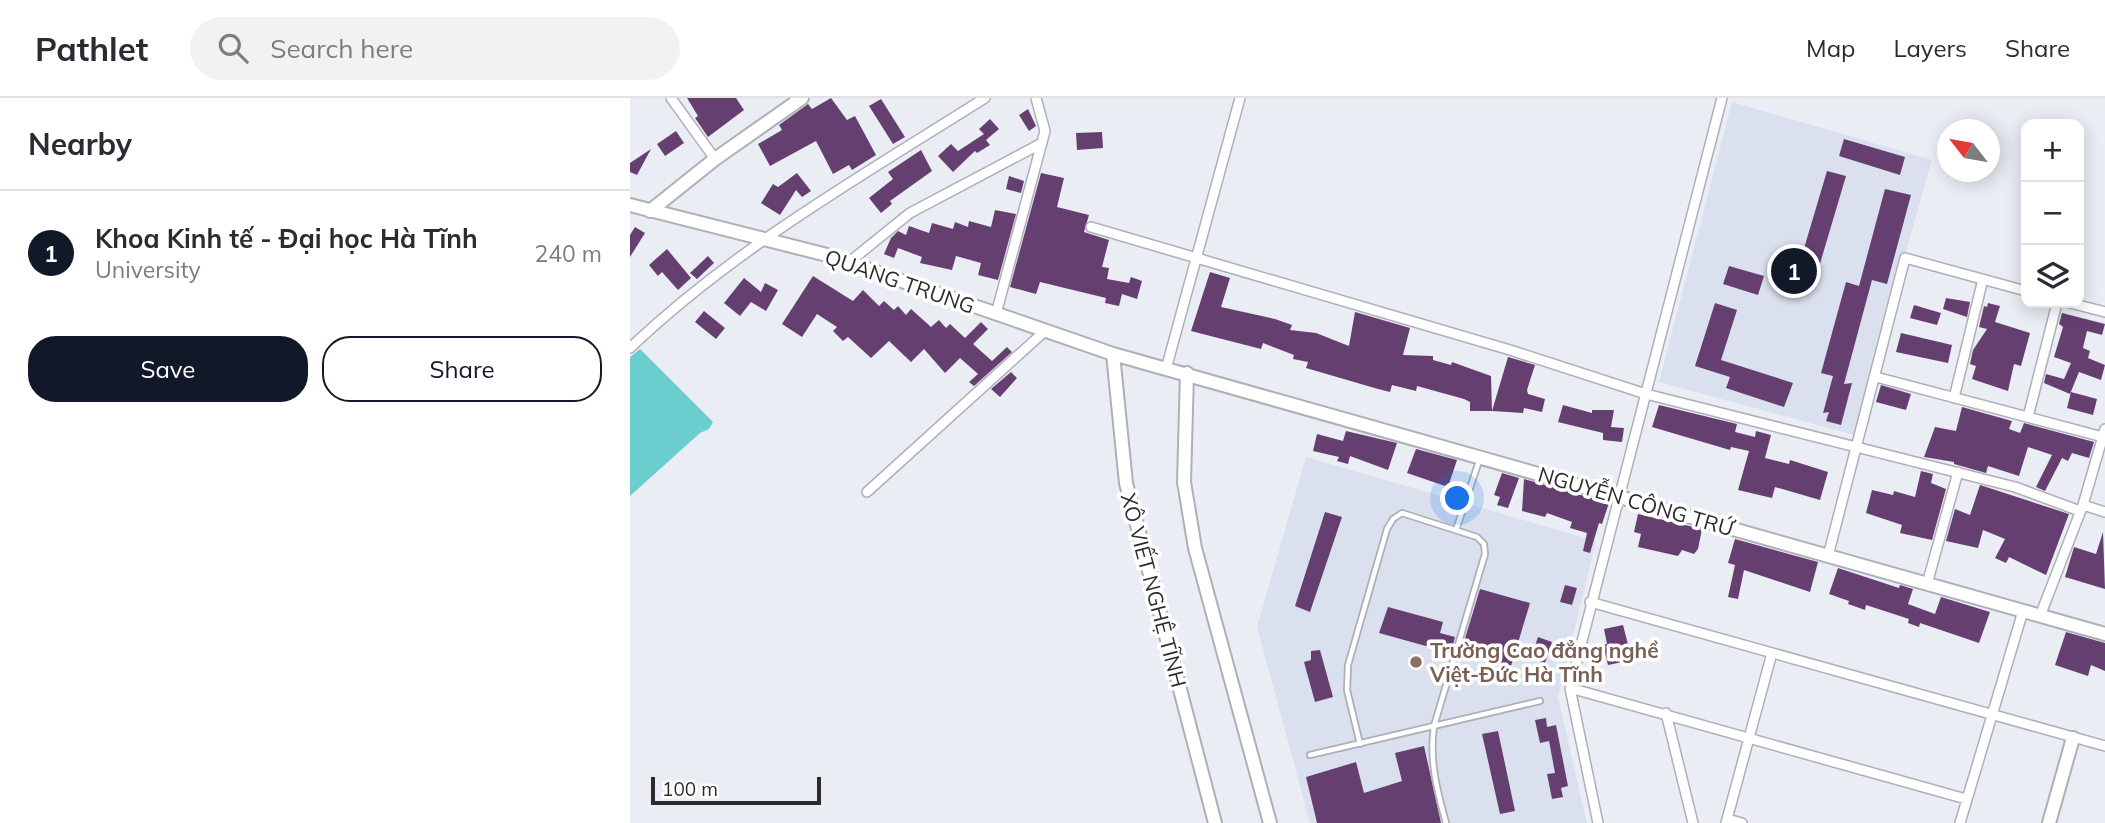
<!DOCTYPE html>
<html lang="en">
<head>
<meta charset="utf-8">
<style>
  :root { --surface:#fff; --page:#f2f2f3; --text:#2b2b33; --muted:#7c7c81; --line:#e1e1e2; --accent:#111827 }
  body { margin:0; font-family:Mulish,sans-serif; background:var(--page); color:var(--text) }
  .controls { position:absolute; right:21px; top:21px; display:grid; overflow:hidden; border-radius:14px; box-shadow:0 4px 18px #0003 }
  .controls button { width:63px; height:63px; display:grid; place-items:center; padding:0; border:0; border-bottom:2px solid var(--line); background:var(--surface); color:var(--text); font:35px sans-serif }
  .compass { position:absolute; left:1307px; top:21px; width:63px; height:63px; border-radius:50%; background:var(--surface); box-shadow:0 4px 18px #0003; rotate:301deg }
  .scale { position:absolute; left:21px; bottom:18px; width:170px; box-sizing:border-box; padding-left:7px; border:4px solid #2b2c2e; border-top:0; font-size:19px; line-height:24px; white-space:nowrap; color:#2b2c2e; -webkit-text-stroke:5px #fff; paint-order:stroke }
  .you { position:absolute; left:828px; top:401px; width:24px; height:24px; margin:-18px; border:5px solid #fff; border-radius:50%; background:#1a73e8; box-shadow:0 0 0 10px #1a73e833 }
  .badge { display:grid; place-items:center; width:46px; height:46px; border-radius:50%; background:var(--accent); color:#fff; font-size:23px; font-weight:700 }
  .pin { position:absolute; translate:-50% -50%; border:4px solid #fff; box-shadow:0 2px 7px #0006 }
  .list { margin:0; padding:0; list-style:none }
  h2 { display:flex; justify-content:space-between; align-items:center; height:91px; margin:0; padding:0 28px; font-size:30px }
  h2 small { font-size:23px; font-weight:400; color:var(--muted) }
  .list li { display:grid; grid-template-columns:46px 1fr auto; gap:21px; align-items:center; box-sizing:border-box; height:126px; padding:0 28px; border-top:2px solid var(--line) }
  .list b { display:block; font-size:26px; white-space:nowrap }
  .list p { margin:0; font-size:23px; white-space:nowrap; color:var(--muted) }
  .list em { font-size:23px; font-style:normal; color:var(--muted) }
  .actions { display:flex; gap:14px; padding:21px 28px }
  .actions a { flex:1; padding:16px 0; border:2px solid var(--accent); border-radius:28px; text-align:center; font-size:24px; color:var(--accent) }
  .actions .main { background:var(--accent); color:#fff }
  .icon { flex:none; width:38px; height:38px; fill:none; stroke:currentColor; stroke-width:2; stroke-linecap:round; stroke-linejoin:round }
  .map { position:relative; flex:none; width:1475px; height:725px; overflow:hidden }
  header { display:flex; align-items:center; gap:42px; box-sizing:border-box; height:98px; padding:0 35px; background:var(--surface); border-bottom:2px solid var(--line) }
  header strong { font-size:33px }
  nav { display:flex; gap:38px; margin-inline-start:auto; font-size:24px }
  .search { width:490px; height:63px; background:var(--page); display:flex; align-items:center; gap:18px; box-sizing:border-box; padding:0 24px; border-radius:38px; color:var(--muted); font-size:26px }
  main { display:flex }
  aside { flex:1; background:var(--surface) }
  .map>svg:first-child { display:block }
</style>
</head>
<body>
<header>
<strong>Pathlet</strong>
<div class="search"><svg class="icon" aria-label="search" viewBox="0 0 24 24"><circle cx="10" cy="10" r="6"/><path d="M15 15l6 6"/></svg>Search here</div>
<nav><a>Map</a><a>Layers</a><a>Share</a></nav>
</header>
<main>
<aside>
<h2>Nearby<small></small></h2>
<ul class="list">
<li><span class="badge">1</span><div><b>Khoa Kinh tế - Đại học Hà Tĩnh</b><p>University</p></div><em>240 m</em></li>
</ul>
<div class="actions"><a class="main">Save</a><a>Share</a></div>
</aside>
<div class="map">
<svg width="1475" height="725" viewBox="0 0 1475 725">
  <rect width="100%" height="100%" fill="#ebedf5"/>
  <path fill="#dbe0ef" d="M1102 4 1302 62 1224 337 1029 284Z
    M676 359 966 443 928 599 957 725H680L627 529Z"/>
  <path fill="#6ccdce" d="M10 251 83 324 79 331 70 335 0 398V259Z"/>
  <path fill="#663f71" d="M57 0H106L114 12 78 39 65 20 68 18Z
    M201 0 217 22 225 18 246 57 222 72 219 67 203 76 186 43 140 68 128 46 152 32 149 27 178 6 182 11Z
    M251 1 275 39 263 46 239 8Z
    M398 11 406 28 399 33 389 17Z
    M360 21 369 31 356 42 360 47 347 55 345 53 323 74 308 58 321 46 328 53 354 36 349 31Z
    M46 33 54 45 35 58 27 46Z
    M472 34 473 50 447 52 446 35Z
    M1214 41 1275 59 1270 77 1209 58Z
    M21 51 7 77 0 74V65Z
    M291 52 302 73 260 103 262 106 251 115 239 100 263 81 258 74Z
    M1197 73 1216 78 1189 169 1170 164Z
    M167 75 181 93 172 99 166 92 150 117 131 105 143 86 148 89Z
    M411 75 434 80 427 109 459 117 454 134 479 142 472 169 479 170 477 181 499 185 501 179 512 183 507 201 492 196 489 208 475 205 476 200 410 184 406 196 380 189Z
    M379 78 394 83 391 95 376 91Z
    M1255 91 1281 97 1257 186 1242 182 1214 286 1222 285 1211 327 1196 323 1199 314 1193 315 1203 278 1191 275 1216 184 1229 188Z
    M365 112 386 116 368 182 348 177 351 165 326 158 322 172 290 165 292 159 268 150 264 160 254 156 261 140 268 133 276 137 279 128 299 135 302 125 323 131 325 124 338 129 339 123 361 129Z
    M5 129 15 135 0 159V137Z
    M37 151 61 180 48 192 32 174 28 178 19 167Z
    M78 158 84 165 67 181 60 175Z
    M1099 168 1134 178 1128 197 1093 186Z
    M580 174 600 180 591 209 645 221 662 227 660 232 686 235 719 248 725 214 780 230 773 257 803 258V262L821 267 822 264 861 278 862 313H840V304L834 301 787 288 786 293 762 287 760 294 748 291 676 270 678 264 663 261 664 257 633 245 631 251 561 233Z
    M183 178 223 203 233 192 249 208 254 203 264 212 268 208 276 217 281 211 301 229 309 222 316 230 320 226 335 240 351 224 358 231 343 246 362 263 377 249 382 254 344 288 339 284 348 276 330 260 315 275 294 251 281 264 259 243 241 260 218 239 213 243 203 233 207 229 187 216 172 239 152 226Z
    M114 180 131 194 135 185 148 192 136 213 121 204 110 218 94 205Z
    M1316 200 1340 204 1337 219 1313 211Z
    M1085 205 1107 212 1091 262 1163 285 1154 309 1096 290 1100 279 1065 268Z
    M1358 205 1370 208 1365 224 1400 235 1391 268 1384 266 1378 293 1342 281 1346 268 1340 266 1343 252 1357 231 1349 229 1354 208 1357 209Z
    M1284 207 1311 215 1307 227 1280 220Z
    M74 213 95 230 86 241 65 224Z
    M1432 215 1475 226 1472 237 1457 233 1453 250 1460 253 1458 260 1475 267 1471 282 1449 274 1440 296 1414 285 1416 276 1434 281 1441 265 1424 259 1433 229 1429 226Z
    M1271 235 1322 247 1318 265 1266 254Z
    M878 259 905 267 897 292 898 296 915 301 912 314 894 310 893 315 862 313Z
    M381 274 387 280 370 299 361 291Z
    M1251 287 1281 296 1276 312 1246 304Z
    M1441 294 1467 301 1463 317 1437 310Z
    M933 307 962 315V312H984L981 329 994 330 992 344 973 342V335L928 324Z
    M1029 307 1107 326 1105 334 1125 339 1126 333 1141 337 1135 360 1159 366 1160 362 1198 374 1190 402 1145 389 1142 400 1108 392 1119 353 1101 349 1100 352 1022 329Z
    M1332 309 1382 323 1379 331 1390 335 1394 325 1464 344 1459 360 1442 355 1438 363 1432 360 1415 393 1406 389 1422 357 1398 349 1389 378 1358 368 1356 375 1324 366V364L1294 359 1305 329 1326 333Z
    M716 333 767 345 758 372 720 358 718 366 707 363 709 359 683 353 687 336 713 343Z
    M786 351 827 362 818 389 777 375Z
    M1291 373 1303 376 1301 385 1316 391 1302 442 1270 435 1272 427 1236 415 1242 392 1263 397 1264 393 1285 399Z
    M872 375 889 380 878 410 867 407 870 399 864 397Z
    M894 381 979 405 972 426 969 425 960 455 953 453 957 435 940 430 942 424 917 415 915 419 892 413Z
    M1350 387 1439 416 1416 477 1379 459 1376 465 1365 460 1375 441 1353 432 1348 450 1316 443 1325 411 1340 417Z
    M695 414 712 419 680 514 665 508Z
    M1008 416 1072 431 1068 451 1064 456 1052 452 1048 458 1008 449 1011 436 1004 434Z
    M1473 434 1475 491 1435 479 1444 449 1466 456Z
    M1105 441 1188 464 1180 494 1114 472 1108 501 1098 499 1105 467 1098 465Z
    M1208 470 1269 490 1270 487 1283 491 1278 506 1305 516 1311 499 1360 514 1349 545 1290 525 1289 529 1278 525 1279 521 1236 507 1235 512 1218 506 1219 503 1199 496Z
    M935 487 947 490 942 507 930 504Z
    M850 491 900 505 881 568 830 557Z
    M758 509 813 524 810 535 825 539 821 555 749 535Z
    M993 527 1002 562 978 567 973 547 977 546 974 531Z
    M1436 534 1475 545V573L1461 567 1458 578 1425 567Z
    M908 539 922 544 915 565 901 560Z
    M690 552 703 599 685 604 674 564 681 562V553Z
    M916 620 917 629 926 627 938 688 931 690 933 699 922 701 917 676 925 675 919 643 910 645 905 622Z
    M868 633 885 713 870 716 852 636Z
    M794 648 811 725H687L676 679 726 664 734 695 772 683 765 655Z"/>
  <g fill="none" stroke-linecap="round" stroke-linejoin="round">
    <defs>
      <path id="lane" d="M826 432 850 360
        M730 646 717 592 718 567 757 431 763 421 772 415 847 439 854 446 855 456 804 628C799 662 807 692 816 725
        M680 657 910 603"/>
      <path id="street" d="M41 0 85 61
        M461 129 880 252 1016 296 1385 389 1450 413
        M218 165 280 115 412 45
        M1440 205 1475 214
        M366 216 415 33 406 0
        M0 250C105 150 233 77 355 0
        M536 271 610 0
        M1246 279 1473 339
        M1324 300 1353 181
        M1398 319 1427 205
        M237 394 415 233
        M1453 407 1475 414
        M1198 458 1275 160 1396 193
        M1297 486 1328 374
        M960 504 1475 648
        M1410 518 1453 407 1475 331
        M940 590 1336 701
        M1036 615 1063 725
        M1097 721 1112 725
        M968 725 940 590 1092 0
        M1096 725 1142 555
        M1330 725 1393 513"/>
      <path id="secondary" d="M0 107 197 157 483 256 1475 536
        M20 113 85 61 172 0
        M483 256 496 385 585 725
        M557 275 554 384 565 450 640 725
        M1419 725 1443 640"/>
    </defs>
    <use href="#lane" stroke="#adb0b7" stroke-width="8"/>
    <use href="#street" stroke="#adb0b7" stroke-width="12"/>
    <use href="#secondary" stroke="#adb0b7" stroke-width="16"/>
    <use href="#lane" stroke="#fff" stroke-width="4.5"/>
    <use href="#street" stroke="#fff" stroke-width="9"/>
    <use href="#secondary" stroke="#fff" stroke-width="12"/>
  </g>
  <circle fill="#8d6e63" stroke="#fff" stroke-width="2.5" cx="786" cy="564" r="7"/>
  <g text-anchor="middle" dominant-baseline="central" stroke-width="7" stroke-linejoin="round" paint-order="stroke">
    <g font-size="21" fill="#2b2c2e" stroke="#fff">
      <text transform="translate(270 183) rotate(19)">QUANG TRUNG</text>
      <text transform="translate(1006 403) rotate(16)">NGUYỄN CÔNG TRỨ</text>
      <text transform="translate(524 492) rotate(75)">XÔ VIẾT NGHỆ TĨNH</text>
    </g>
    <g font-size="21" font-weight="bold" fill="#785e54" stroke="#fff" text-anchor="start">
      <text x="800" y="552">Trường Cao đẳng nghề<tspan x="800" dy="24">Việt-Đức Hà Tĩnh</tspan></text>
    </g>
  </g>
</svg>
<div class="controls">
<button>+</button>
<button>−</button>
<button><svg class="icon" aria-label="layers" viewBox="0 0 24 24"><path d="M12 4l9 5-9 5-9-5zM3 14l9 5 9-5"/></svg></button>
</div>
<svg class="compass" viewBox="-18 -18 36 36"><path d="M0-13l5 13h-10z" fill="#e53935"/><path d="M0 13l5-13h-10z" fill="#7c7c81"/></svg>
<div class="scale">100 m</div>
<div class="you"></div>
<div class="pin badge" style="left:1164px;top:173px">1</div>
</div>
</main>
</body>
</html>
